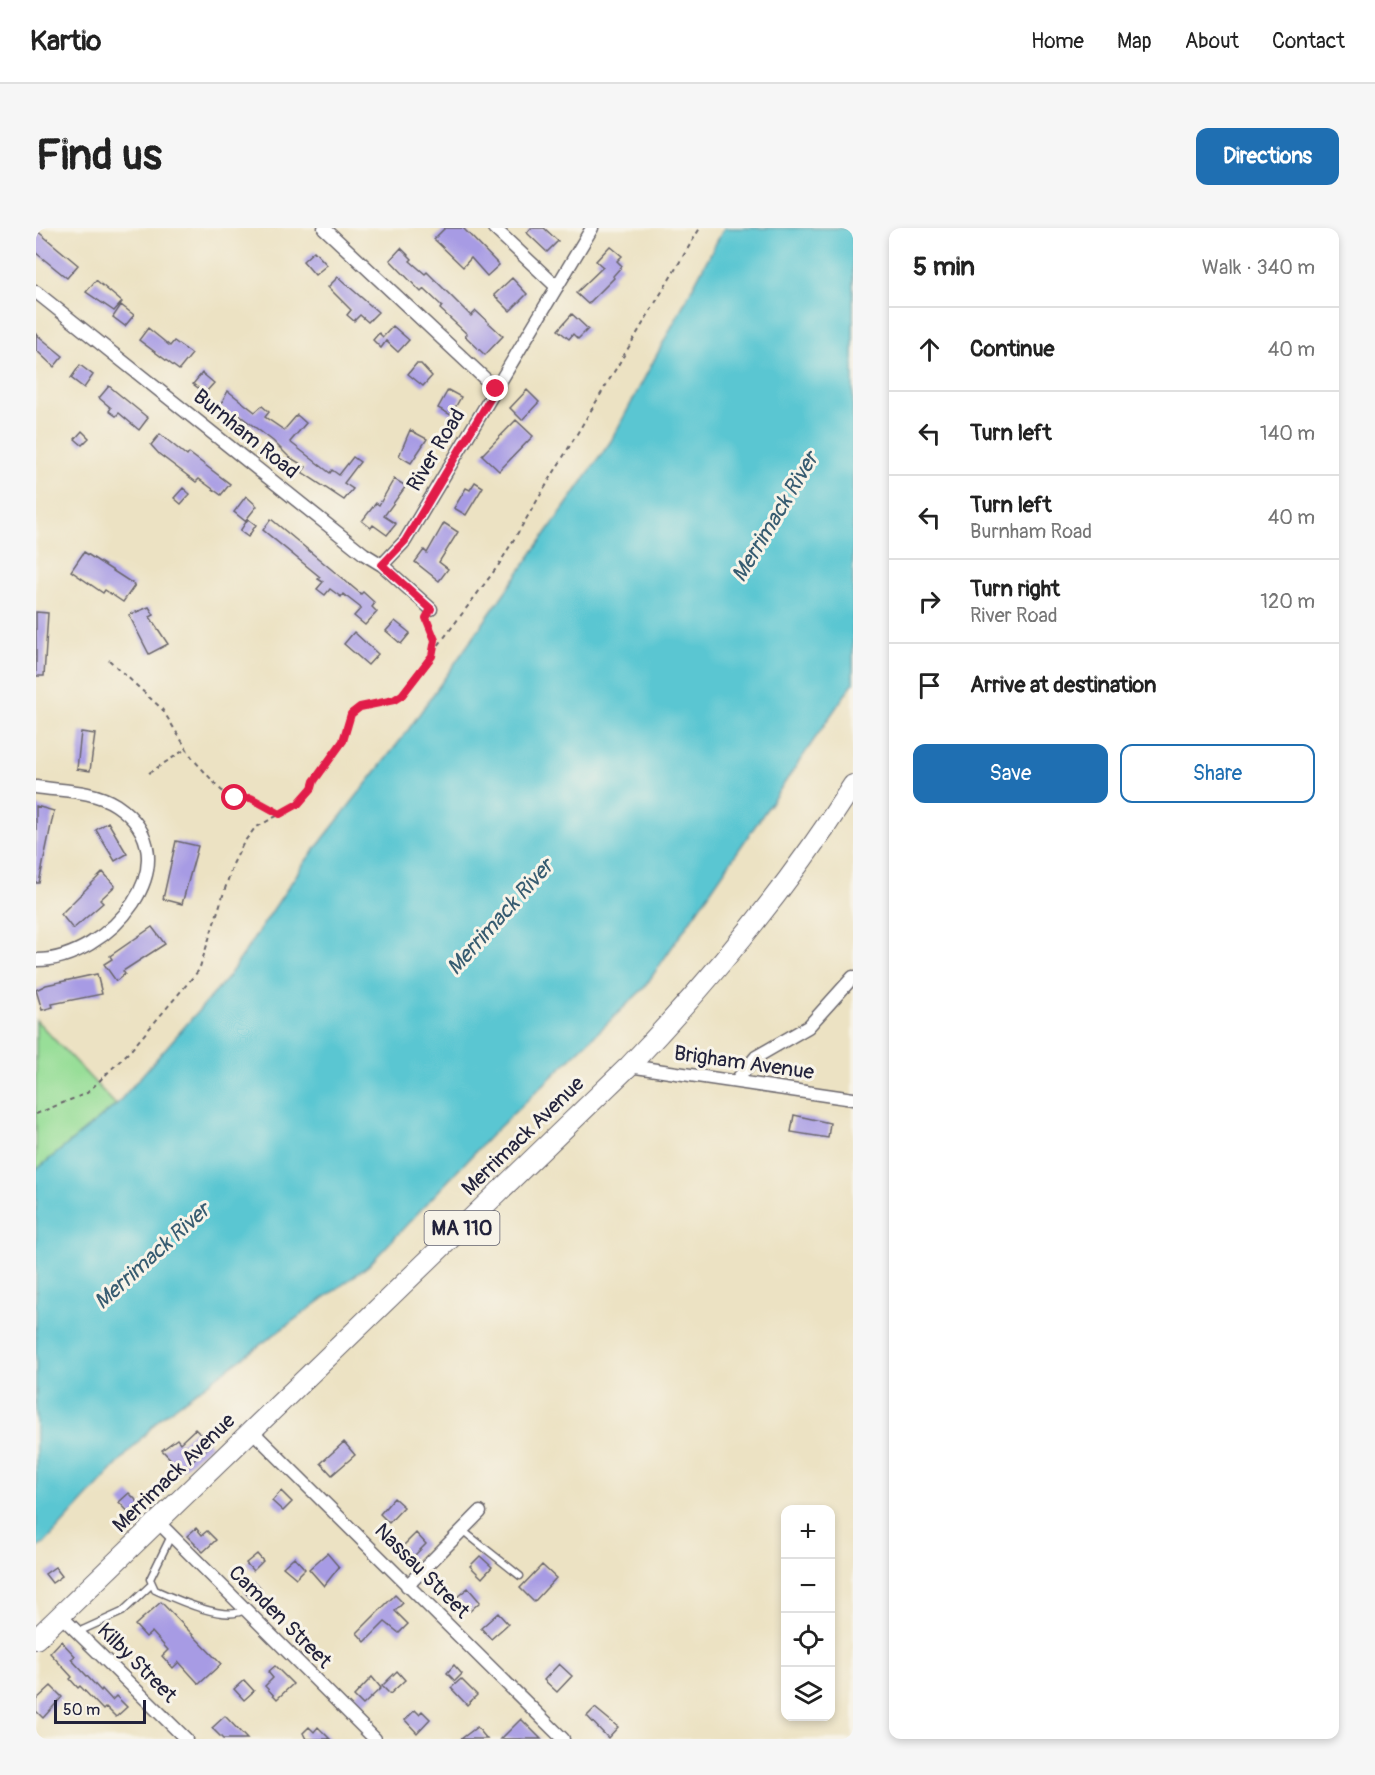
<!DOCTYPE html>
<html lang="en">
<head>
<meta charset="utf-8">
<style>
  :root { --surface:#fff; --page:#f6f6f6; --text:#222; --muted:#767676; --line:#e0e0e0; --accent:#1f6fb2 }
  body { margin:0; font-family:Pangolin,sans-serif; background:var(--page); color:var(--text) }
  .controls { position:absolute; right:18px; bottom:18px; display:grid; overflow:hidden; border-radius:12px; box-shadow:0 3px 9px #0003 }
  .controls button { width:54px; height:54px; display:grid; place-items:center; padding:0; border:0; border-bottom:2px solid var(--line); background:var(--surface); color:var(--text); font:30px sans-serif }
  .scale { position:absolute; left:18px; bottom:15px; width:92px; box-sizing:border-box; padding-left:6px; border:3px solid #22223b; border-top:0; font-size:16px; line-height:21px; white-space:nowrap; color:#22223b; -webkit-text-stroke:4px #f7f3e8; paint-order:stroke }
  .stop { position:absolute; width:18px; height:18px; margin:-14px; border:4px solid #e11d48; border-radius:50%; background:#fff }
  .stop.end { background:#e11d48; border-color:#fff; box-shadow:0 2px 6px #0008 }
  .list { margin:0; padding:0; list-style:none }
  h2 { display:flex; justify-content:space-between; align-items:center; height:78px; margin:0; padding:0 24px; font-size:26px }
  h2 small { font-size:20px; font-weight:400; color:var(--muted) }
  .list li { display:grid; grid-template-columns:39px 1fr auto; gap:18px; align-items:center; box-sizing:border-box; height:84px; padding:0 24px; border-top:2px solid var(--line) }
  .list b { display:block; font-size:22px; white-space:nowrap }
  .list p { margin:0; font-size:20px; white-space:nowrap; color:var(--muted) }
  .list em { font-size:20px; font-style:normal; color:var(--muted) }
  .actions { display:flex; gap:12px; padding:18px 24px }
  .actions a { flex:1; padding:14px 0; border:2px solid var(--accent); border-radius:12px; text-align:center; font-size:21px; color:var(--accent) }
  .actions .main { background:var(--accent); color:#fff }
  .icon { flex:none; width:33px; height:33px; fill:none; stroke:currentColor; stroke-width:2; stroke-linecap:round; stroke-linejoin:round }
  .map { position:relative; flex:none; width:817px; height:1511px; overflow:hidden; border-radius:12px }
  header { display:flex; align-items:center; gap:36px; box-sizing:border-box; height:84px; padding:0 30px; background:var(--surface); border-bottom:2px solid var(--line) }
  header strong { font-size:28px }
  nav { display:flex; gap:33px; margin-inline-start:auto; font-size:21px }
  .intro { display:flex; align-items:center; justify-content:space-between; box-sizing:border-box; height:144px; padding:0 36px }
  h1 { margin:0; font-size:42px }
  .button { padding:15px 27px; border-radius:12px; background:var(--accent); color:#fff; font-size:21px; font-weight:700 }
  main { display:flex; gap:36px; padding:0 36px }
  aside { flex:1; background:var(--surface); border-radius:12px; box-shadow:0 3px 9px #0003 }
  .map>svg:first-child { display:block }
</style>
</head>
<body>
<header>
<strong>Kartio</strong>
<nav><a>Home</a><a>Map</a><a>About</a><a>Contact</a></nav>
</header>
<div class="intro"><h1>Find us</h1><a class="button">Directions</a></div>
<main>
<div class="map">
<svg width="817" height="1511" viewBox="0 0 817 1511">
  <rect width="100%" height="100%" fill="#f7f3e8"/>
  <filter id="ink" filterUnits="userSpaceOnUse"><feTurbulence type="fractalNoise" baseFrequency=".0167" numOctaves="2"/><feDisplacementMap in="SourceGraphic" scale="12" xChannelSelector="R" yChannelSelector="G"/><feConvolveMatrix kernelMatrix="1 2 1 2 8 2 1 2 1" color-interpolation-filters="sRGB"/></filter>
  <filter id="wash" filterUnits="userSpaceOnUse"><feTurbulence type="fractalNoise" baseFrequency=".008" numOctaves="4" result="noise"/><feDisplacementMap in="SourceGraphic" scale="24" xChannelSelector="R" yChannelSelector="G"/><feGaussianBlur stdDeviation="1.35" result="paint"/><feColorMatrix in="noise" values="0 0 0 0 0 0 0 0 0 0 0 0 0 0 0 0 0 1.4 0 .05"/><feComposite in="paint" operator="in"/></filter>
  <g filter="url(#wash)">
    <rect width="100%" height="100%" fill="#ece2c3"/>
    <path fill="#98de98" stroke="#5d806a" stroke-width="1.5" d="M0 792 80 877 0 942Z"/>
    <path fill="#5ac6d2" stroke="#3e7486" stroke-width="1.5" d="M688 0H817V455L608 760 456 906 332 1038 124 1190 9 1315 0 1321V942L80 877 192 749 269 634 370 505 575 213Z"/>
    <g id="blocks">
      <path fill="#a79be4" d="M409 0H427L463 37 451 48 435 30 427 39 398 11Z
        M495 0H508L522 13 511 24 491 5Z
        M0 2 42 37 31 50 0 25Z
        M574 18 586 28 581 33 586 38 577 48 578 50 552 76 540 65 567 39 560 33Z
        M365 20 376 31 374 33 389 46 391 44 435 88 440 83 467 108 449 127 429 108 431 106 404 81 406 78 388 61 385 64 354 32Z
        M278 23 291 37 279 47 267 33Z
        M302 49 342 84 332 94 324 87 318 93 311 87 315 82 292 59Z
        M476 50 491 66 474 83 458 67Z
        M60 52 86 74 78 83 50 64Z
        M85 77 98 87 89 98 77 89Z
        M536 86 552 101 542 111 537 106 533 111 522 102Z
        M357 98 373 112 362 124 350 113 345 120 337 112 343 105 347 109Z
        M112 100 134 118 138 113 156 126 143 142 103 112Z
        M0 106 27 128 18 139 0 122Z
        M380 136H385L396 148 387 158 372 146Z
        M44 137 57 147 48 160 35 150Z
        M166 145 178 155 169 165 157 156Z
        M73 158 112 190 103 202 83 185 80 188 73 183 75 180 63 170Z
        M412 162 425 169 415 187 402 180Z
        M491 162 503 174 486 192 474 180Z
        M192 163 219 184 226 178 233 184 229 189 248 202 261 187 270 195 254 214 294 245 296 242 303 247 317 229 324 234 308 255 317 261 308 272 266 244 270 239 253 229 237 213 199 184 197 188 184 178Z
        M480 192 497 208 463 243 446 227Z
        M374 202 391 211 375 235 363 228Z
        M46 203 53 210 46 217 39 211Z
        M124 206 151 228 153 225 194 256 185 267 163 251 160 254 123 226 115 217Z
        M358 251 370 258 348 288 360 296 351 307 337 297 335 300 326 293 340 275 343 277Z
        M439 254 447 259 430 287 418 280 430 260 434 262Z
        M147 260 154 266 145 276 138 270Z
        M210 268 221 278 209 293 198 284Z
        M212 291 220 297 212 309 204 303Z
        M235 291 325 366 327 364 339 375 336 379 341 384 329 397 318 388 325 380 307 366 305 369 294 361 289 367 281 361 287 354 282 351 284 349 227 302Z
        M408 295 422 304 403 334 412 341 403 353 379 334 388 322 391 325Z
        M48 324 99 357 87 374 69 362 67 365 35 343Z
        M113 379 118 387 114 389 132 416 113 426 93 387Z
        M0 384 12 385 8 448H0Z
        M359 393 374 405 365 416 350 403Z
        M318 404 342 426 332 437 308 416Z
        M45 504 59 506 54 543 41 541Z
        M0 578 18 583 3 655H0Z
        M72 594 91 626 79 633 60 602Z
        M140 613 162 618 146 676 127 671Z
        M67 644 79 658 64 672 67 675 37 701 25 686Z
        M116 699 129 716 87 743 89 746 80 753 68 736 76 731 74 728Z
        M61 746 66 766 16 776 17 779 6 782 0 762 10 757Z
        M758 887 794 895 792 910 755 904Z
        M159 1201 175 1217 145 1242 126 1222 141 1211 144 1215Z
        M308 1214 319 1227 296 1247 285 1235Z
        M245 1263 256 1274 247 1283 236 1273Z
        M93 1265 108 1280 98 1290 83 1274Z
        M358 1270 368 1279 353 1295 344 1286Z
        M160 1300 166 1307 171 1303 180 1312 167 1324 151 1308Z
        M380 1305 390 1316 371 1335 360 1325Z
        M291 1325 303 1339 288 1358 273 1341Z
        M221 1326 227 1333 217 1343 210 1335Z
        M444 1328 456 1339 446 1350 434 1338Z
        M258 1329 269 1341 260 1350 247 1339Z
        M506 1337 520 1350 498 1374 484 1360Z
        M19 1339 26 1348 16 1355 9 1346Z
        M218 1353 225 1360 214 1370 208 1363Z
        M432 1360 444 1374 434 1383 421 1369Z
        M359 1367 367 1375 359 1383 372 1396 363 1405 349 1394 329 1414 321 1405Z
        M125 1374 185 1436 163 1456 143 1434 137 1440 126 1428 132 1422 116 1404 110 1409 99 1397Z
        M462 1385 472 1396 455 1411 445 1400Z
        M25 1413 39 1428 35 1431 65 1463 66 1461 76 1472 80 1468 91 1479 80 1489 70 1479 67 1482 44 1458 42 1460 34 1451 36 1449 14 1425Z
        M523 1436 536 1448 521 1464 508 1452Z
        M418 1437 426 1446 419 1453 411 1445Z
        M239 1438 257 1456 241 1471 229 1458 237 1450 232 1444Z
        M361 1443 369 1452 354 1466 346 1458Z
        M336 1449 345 1460 327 1477 318 1468Z
        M425 1451 441 1467 431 1477 415 1460Z
        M208 1452 218 1463 208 1472 198 1461Z
        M15 1458 26 1469 7 1490 0 1483V1472Z
        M559 1480 582 1499 572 1510 551 1488Z
        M379 1482 383 1486 386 1483 394 1491 381 1505 369 1492Z
        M189 1488 211 1511H187L176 1500Z
        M485 1491 505 1511H465Z
        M273 1499 278 1504 282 1499 294 1511H270L267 1505Z
        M441 1499 451 1511H425Z"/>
    </g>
  </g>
  <g filter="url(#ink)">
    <use href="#blocks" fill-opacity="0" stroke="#69656b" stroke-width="1.5"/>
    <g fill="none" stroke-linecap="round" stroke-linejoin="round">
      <defs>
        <path id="lane" d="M426 1302 484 1348
          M135 1308 114 1351 119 1362C137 1370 192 1396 209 1381
          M42 1404 86 1384 116 1356"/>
        <path id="street" d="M288 0 460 161
          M458 0 521 59
          M0 64 328 326 346 337 395 381
          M346 337 369 313 556 0
          M0 559C26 563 57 562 80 577 161 631 71 733 0 732
          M593 838 817 871
          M700 853 720 829 772 799 817 749
          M216 1203 527 1511
          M122 1294 339 1511
          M371 1358 444 1284
          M24 1387 150 1511"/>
        <path id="primary" d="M0 1411 593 838C676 751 752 659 817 557"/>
      </defs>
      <use href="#lane" stroke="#69656b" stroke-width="9"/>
      <use href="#street" stroke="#69656b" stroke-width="15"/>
      <use href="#primary" stroke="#69656b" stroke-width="22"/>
      <path stroke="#69656b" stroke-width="2" stroke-dasharray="4.5 4.5" stroke-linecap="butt" d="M390 391 399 412 397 425
        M73 432 126 481 157 531 185 562 195 569 215 570 244 586
        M113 545 150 521
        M0 886 51 865 95 822 163 742 197 636 208 614 219 600 262 576 271 567 278 553 307 513 315 486 324 479 358 472 365 467 462 338 664 0"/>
      <use href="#lane" stroke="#fff" stroke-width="6"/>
      <use href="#street" stroke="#fff" stroke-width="12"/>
      <use href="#primary" stroke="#fff" stroke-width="20"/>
    </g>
  </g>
  <g fill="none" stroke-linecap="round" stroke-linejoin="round" filter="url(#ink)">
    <path stroke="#e11d48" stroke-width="8" d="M199 570H215L244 586 262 576 276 560 278 553 307 513 315 486 324 479 358 472 366 467 396 428 399 412 390 390 395 381 346 337 369 313 460 161"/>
  </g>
  <g text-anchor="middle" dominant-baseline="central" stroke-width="6" stroke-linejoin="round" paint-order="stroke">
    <rect fill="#f7f3e8" stroke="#62616f" stroke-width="1.5" x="388.5" y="983" width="75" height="34" rx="4.5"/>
    <g font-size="20" font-weight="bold" fill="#22223b">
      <text x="426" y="1000">MA 110</text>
    </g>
    <g font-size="21" fill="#22223b" stroke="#f7f3e8">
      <text transform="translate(210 206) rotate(39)">Burnham Road</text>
      <text transform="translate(400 222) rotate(-59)">River Road</text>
      <text transform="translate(708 835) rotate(8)">Brigham Avenue</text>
      <text transform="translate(487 908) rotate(-44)">Merrimack Avenue</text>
      <text transform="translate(138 1245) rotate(-44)">Merrimack Avenue</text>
      <text transform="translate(386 1343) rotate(45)">Nassau Street</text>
      <text transform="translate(244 1389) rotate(45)">Camden Street</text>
      <text transform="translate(101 1435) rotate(45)">Kilby Street</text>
    </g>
    <g font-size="22" font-style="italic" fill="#365b70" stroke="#f7f3e8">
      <text transform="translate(739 289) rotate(-59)">Merrimack River</text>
      <text transform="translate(464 689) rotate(-48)">Merrimack River</text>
      <text transform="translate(116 1028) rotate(-42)">Merrimack River</text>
    </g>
  </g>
</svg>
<div class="controls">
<button>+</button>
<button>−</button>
<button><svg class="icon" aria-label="locate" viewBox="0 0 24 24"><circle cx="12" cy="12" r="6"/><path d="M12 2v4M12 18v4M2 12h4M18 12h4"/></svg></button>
<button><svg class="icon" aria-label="layers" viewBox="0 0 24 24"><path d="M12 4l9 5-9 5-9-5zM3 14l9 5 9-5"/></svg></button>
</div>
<div class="scale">50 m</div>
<div class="stop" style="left:199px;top:570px"></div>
<div class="stop end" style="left:460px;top:161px"></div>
</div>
<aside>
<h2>5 min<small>Walk · 340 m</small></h2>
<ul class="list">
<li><svg class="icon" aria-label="ahead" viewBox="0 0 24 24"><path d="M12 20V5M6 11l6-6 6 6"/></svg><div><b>Continue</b></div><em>40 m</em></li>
<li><svg class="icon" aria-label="left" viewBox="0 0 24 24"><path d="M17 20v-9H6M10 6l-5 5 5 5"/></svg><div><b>Turn left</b></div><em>140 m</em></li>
<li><svg class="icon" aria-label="left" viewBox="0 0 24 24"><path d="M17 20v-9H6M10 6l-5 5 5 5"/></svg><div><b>Turn left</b><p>Burnham Road</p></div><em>40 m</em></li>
<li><svg class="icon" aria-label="right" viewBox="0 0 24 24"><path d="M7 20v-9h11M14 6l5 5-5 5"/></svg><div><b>Turn right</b><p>River Road</p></div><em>120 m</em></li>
<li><svg class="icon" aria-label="arrive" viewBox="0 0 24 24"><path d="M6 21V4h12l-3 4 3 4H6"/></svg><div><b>Arrive at destination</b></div></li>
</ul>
<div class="actions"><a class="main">Save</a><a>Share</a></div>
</aside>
</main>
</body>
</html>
